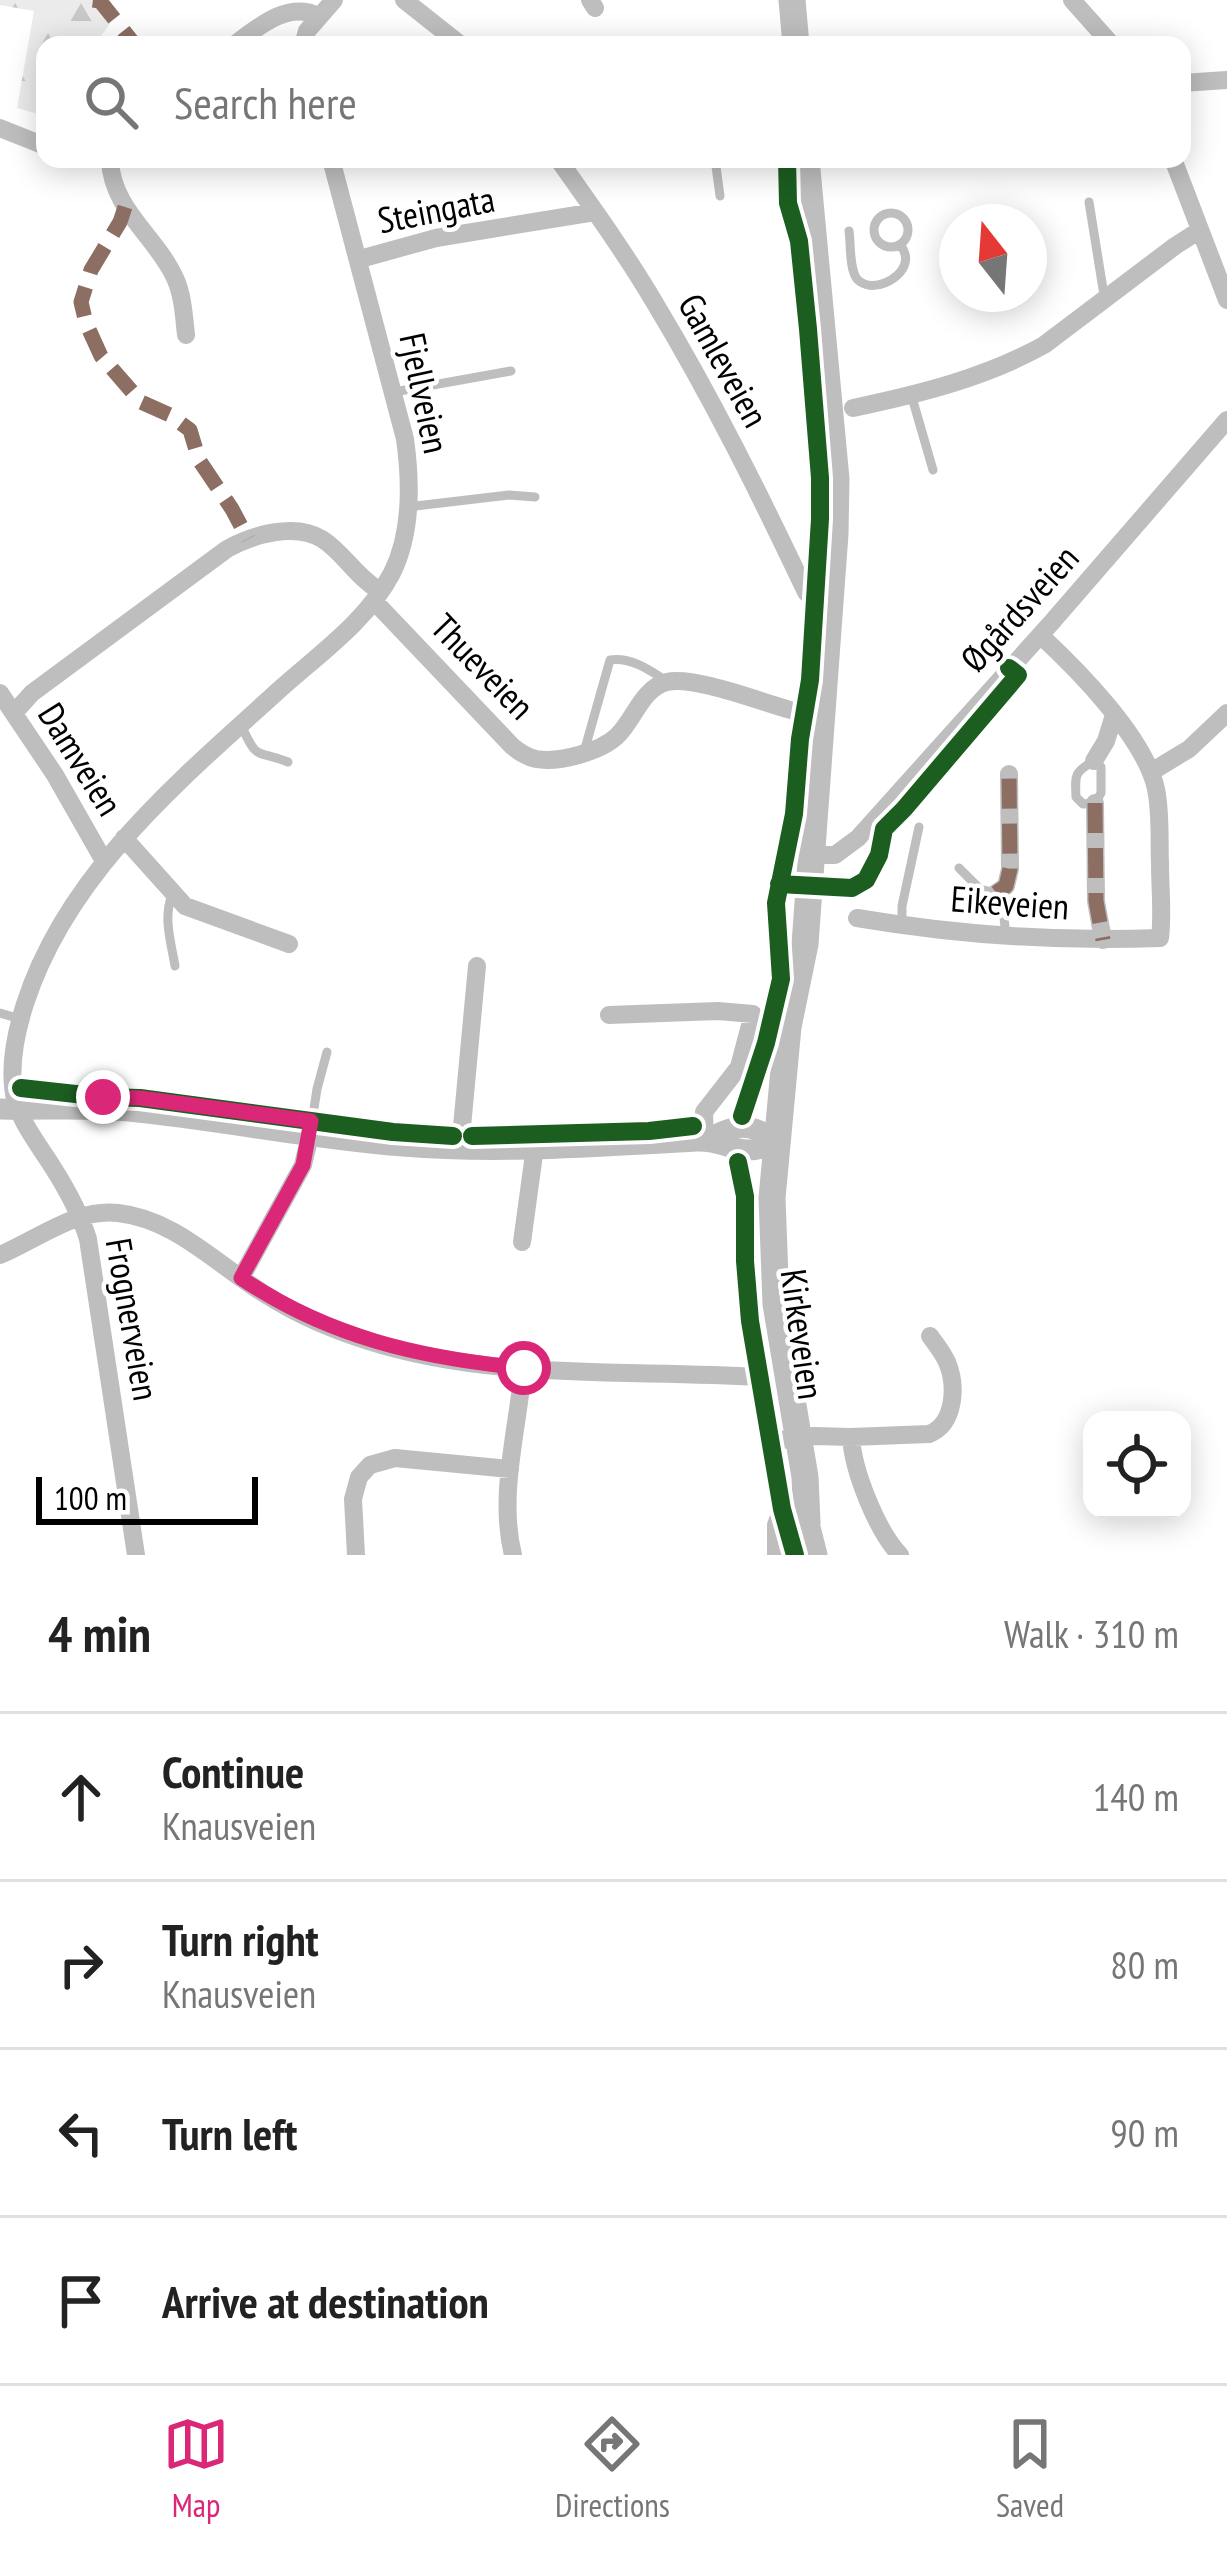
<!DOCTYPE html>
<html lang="en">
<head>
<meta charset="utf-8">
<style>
  :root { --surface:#fff; --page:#f6f6f6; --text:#222; --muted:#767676; --line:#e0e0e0; --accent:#db2777 }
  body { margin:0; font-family:"PT Sans Narrow",sans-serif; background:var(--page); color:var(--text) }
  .controls { position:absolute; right:36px; bottom:36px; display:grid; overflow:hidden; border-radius:24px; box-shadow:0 6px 30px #0003 }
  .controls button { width:108px; height:108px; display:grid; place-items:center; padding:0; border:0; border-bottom:3px solid var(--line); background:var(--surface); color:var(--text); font:60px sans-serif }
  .compass { position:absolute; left:939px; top:204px; width:108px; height:108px; border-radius:50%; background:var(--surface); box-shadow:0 6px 30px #0003; rotate:343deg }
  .scale { position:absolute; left:36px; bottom:30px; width:222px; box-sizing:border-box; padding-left:12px; border:6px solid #000; border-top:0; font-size:33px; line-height:42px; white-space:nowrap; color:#000; -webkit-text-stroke:9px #fff; paint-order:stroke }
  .stop { position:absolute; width:36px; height:36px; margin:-27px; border:9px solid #db2777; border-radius:50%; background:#fff }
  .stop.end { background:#db2777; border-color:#fff; box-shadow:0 3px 12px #0008 }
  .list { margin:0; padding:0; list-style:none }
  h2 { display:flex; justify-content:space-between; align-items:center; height:156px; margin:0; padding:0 48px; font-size:51px }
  h2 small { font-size:39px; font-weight:400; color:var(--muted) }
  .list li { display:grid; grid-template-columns:78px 1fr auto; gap:36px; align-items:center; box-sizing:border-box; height:168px; padding:0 48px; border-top:3px solid var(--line) }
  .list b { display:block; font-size:45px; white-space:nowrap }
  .list p { margin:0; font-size:39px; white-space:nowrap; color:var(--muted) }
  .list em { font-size:39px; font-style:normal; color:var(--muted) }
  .icon { flex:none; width:66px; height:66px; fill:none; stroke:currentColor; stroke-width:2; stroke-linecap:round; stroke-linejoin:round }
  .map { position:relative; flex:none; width:1227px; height:1555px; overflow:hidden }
  .search { position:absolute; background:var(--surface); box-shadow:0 6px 30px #0003; left:36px; right:36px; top:36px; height:132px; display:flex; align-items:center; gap:30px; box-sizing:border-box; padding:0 42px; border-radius:24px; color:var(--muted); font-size:45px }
  .sheet { height:828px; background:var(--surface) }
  nav { display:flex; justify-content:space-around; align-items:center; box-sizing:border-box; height:168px; border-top:3px solid var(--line); background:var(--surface); font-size:33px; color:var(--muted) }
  nav a { display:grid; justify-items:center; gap:6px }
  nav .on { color:var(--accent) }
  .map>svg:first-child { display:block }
</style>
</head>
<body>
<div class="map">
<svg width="1227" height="1555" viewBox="0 0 1227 1555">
  <defs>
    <pattern id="forest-firs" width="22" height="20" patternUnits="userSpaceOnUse" patternTransform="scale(3)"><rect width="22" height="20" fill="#ebebeb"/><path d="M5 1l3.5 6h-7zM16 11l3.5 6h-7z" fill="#c8c8c8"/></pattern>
  </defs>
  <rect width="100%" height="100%" fill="#fff"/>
  <path fill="url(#forest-firs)" d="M0 0H105L114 16C94 54 84 45 45 45V116L17 108 34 11 0 5Z"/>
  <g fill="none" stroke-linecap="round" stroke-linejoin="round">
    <path stroke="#bebebe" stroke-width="9" d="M715 159 720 196
      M1089 202 1103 289 1108 297
      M874 230a17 17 0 1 1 34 0a17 17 0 1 1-34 0Z
      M849 231C851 244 849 269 857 279 871 294 901 280 905 263 907 256 904 251 901 245
      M394 392 511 371
      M911 394 933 470
      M407 507 509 495 535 497
      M241 725C258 762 255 749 288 762
      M584 752 610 660C632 657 651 671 668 682
      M1094 761 1101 767V793L1095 803 1083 804 1076 797C1075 775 1074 772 1094 761Z
      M959 868 980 889 996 893 1003 908 1006 937
      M172 895C163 918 171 942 175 966
      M902 926V906L919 827
      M0 1013 20 1019
      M310 1134 317 1089 327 1052"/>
    <path stroke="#bebebe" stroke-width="18" d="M404 0 461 45
      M590 0 595 8
      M1072 0 1112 45
      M234 45C258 27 288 1 318 16
      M303 45 307 31 334 0
      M1182 83 1227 80
      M0 128 45 146
      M83 159H116
      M558 159C592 207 626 254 656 305 712 398 760 495 806 592L815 602
      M1173 159 1227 300
      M110 160C112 210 156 236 175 278 183 295 184 317 186 335
      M360 259 436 238 595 212
      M853 408C919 394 985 378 1044 345L1175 246 1200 230
      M375 602 512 746C519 752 527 757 536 759 559 763 600 752 617 736 634 720 642 688 667 682 696 675 773 707 805 714
      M0 693 55 775 104 861
      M14 713 32 693 227 549C252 535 295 522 322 539 343 552 356 577 380 591
      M1094 761 1106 741 1114 715
      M1151 772 1189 749 1227 713
      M1095 803 1096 901 1103 940
      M124 838 185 906 289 944
      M812 855H835L858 838 1052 622 1227 420
      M996 893 1006 886 1010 869 1009 774
      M857 918C958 935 1057 942 1160 938 1163 914 1160 888 1160 864 1159 839 1161 813 1156 789 1145 738 1078 670 1040 635
      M609 1015 718 1011 753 1014 739 1067 704 1112 705 1141
      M460 1148 477 966
      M522 1242 535 1147
      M0 1255C38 1239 76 1208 118 1213 176 1219 219 1267 268 1296 298 1315 333 1330 368 1341 493 1381 629 1369 758 1377
      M241 1278 303 1165 310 1135
      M851 1437 929 1434C955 1424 957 1386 947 1362 943 1353 936 1344 930 1336
      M782 1440 814 1436 851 1437C853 1471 877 1531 900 1555
      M136 1555 88 1239C80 1213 66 1188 52 1166 38 1144 18 1119 14 1094 9 1064 16 1032 25 1004 67 873 180 780 279 690 319 654 367 621 392 573 412 533 411 482 405 439L331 159
      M356 1555 353 1499 359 1477 370 1465 395 1458 510 1469
      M513 1555C498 1494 518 1430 523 1368
      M776 1555V1525L782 1509"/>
    <path stroke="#bebebe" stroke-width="21" d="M0 1109C43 1110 86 1107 129 1111 220 1120 311 1139 403 1146 500 1154 600 1146 697 1141 730 1140 739 1161 777 1142 752 1121 732 1124 705 1141"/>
    <path stroke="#bebebe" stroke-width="27" d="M792 0 796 45
      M806 159 836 479 835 534 805 944 788 1027 772 1198 776 1304 805 1477 807 1522
      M802 1508 814 1555"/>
    <path stroke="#8d6e63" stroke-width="15" stroke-dasharray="30 15" stroke-linecap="butt" d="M93 0 100 1 135 45
      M125 207 120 222 91 270 81 302 86 323 101 356 141 402 170 415 190 430 199 460 232 509 248 539
      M1095 803 1096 901 1103 940
      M996 893 1006 886 1010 869 1009 774"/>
    <defs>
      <path id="cycleway" d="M779 884 852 888 866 880 879 855 884 829 904 809 1018 675 1009 668
        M21 1088 103 1097 140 1098 393 1132 453 1136
        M742 1116 766 1043 781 979 776 903 794 814 800 739 810 680 820 519V478L808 329 799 241 788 203 787 159
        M472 1136 649 1131 693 1126
        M738 1162 745 1196V1261L750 1321 782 1509 795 1555"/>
    </defs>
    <use href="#cycleway" stroke="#fff" stroke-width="26"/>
    <use href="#cycleway" stroke="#1b5e20" stroke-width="18"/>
  </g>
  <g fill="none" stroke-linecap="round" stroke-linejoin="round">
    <path stroke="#db2777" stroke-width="15" d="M103 1097 140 1098 311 1121 303 1165 241 1278C328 1337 420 1358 524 1368"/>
  </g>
  <g text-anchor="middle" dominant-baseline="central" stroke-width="9" stroke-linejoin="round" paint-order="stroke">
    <g font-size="36" fill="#000" stroke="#fff">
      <text transform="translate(436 209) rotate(-11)">Steingata</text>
      <text transform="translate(724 360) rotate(61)">Gamleveien</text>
      <text transform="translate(425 393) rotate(78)">Fjellveien</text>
      <text transform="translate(1019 608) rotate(-48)">Øgårdsveien</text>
      <text transform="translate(483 666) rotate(46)">Thueveien</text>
      <text transform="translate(81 759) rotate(58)">Damveien</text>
      <text transform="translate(1010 902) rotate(4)">Eikeveien</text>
      <text transform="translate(133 1319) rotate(80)">Frognerveien</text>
      <text transform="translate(803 1334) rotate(82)">Kirkeveien</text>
    </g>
  </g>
</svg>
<div class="controls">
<button><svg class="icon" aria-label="locate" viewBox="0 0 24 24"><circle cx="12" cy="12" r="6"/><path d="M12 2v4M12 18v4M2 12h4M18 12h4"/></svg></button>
</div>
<svg class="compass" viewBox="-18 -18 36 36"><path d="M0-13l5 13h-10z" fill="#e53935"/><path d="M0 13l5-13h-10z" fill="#767676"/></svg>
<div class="scale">100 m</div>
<div class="stop" style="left:524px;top:1368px"></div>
<div class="stop end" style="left:103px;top:1097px"></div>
<div class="search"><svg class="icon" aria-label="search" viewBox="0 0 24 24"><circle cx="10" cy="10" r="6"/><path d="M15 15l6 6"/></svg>Search here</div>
</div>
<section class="sheet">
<h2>4 min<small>Walk · 310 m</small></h2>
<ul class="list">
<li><svg class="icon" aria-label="ahead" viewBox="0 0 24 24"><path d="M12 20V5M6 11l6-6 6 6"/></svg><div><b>Continue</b><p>Knausveien</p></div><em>140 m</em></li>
<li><svg class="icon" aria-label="right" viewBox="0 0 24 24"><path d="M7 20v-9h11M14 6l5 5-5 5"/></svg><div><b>Turn right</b><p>Knausveien</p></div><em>80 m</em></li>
<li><svg class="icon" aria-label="left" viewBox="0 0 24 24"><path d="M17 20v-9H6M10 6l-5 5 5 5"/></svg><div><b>Turn left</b></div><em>90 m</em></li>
<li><svg class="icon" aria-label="arrive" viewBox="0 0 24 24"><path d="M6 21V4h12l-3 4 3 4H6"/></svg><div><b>Arrive at destination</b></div></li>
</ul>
</section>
<nav>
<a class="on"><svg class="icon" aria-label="map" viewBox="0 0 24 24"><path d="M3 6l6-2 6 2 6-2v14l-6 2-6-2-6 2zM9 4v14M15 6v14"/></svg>Map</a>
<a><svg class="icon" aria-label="directions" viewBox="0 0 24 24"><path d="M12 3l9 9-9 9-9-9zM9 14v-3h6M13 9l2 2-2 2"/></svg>Directions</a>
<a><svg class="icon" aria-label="saved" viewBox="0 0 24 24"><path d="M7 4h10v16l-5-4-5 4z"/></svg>Saved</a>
</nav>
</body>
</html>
